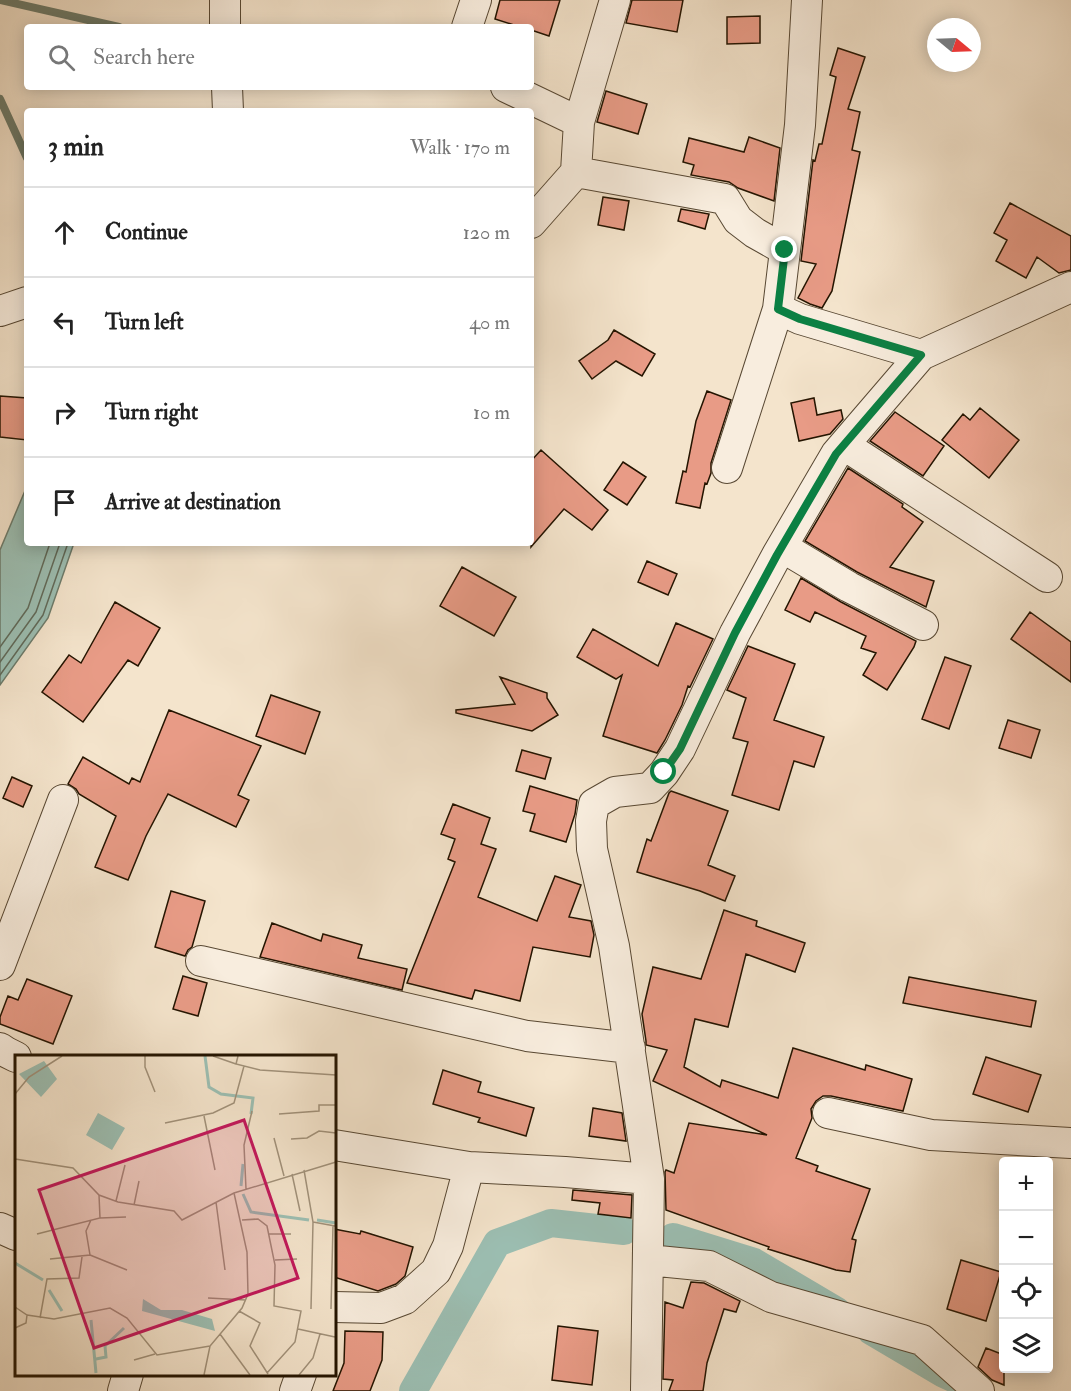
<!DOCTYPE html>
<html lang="en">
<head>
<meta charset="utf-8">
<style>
  :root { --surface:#fff; --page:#f6f6f6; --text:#222; --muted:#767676; --line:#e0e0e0 }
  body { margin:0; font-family:"IM FELL Double Pica",serif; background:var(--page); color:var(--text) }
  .controls { position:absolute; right:18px; bottom:18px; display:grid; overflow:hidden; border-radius:6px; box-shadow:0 3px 15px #0003 }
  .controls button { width:54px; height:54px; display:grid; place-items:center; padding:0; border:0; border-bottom:2px solid var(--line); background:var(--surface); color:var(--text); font:30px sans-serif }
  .compass { position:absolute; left:927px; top:18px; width:54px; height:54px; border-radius:50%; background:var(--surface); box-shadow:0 3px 15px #0003; rotate:109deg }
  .stop { position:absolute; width:18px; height:18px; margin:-14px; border:4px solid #0b8043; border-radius:50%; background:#fff }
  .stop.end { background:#0b8043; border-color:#fff; box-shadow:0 2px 6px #0008 }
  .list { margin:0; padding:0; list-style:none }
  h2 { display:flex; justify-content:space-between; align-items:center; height:78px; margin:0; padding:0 24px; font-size:26px }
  h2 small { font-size:20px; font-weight:400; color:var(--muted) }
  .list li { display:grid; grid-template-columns:39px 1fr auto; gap:18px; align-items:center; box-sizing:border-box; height:90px; padding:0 24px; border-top:2px solid var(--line) }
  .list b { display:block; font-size:22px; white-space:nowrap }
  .list em { font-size:20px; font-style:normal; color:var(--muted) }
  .icon { flex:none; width:33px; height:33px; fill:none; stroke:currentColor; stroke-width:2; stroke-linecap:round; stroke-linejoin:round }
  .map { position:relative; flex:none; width:1071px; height:1391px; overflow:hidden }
  .search { position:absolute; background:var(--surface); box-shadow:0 3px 15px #0003; left:24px; top:24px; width:510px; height:66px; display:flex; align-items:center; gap:15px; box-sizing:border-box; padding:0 21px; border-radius:6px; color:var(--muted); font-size:22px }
  .panel { position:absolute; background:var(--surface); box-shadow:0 3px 15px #0003; left:24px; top:108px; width:510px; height:438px; border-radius:6px }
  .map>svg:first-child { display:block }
</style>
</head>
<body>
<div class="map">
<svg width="1071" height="1391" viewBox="0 0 1071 1391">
  <rect width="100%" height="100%" fill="#f4e4cc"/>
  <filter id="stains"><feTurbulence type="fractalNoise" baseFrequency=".00333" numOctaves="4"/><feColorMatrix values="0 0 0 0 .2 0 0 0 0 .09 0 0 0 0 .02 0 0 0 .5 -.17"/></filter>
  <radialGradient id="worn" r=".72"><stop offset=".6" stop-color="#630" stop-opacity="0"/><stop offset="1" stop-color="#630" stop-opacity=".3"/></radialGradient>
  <path fill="#9cbfb3" stroke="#6c7b6b" stroke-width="1.5" d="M27 486V543H74L48 618 0 685V550Z"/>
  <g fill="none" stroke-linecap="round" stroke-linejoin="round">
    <path stroke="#606a5a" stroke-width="1.5" d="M0 647 28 608 50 543
      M0 662 36 612 60 543
      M0 675 43 615 68 543"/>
    <path stroke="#6c7b6b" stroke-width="8" d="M0 0 119 27
      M0 99 27 158"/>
    <path stroke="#9cbfb3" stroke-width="28" d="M673 1237 754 1262 837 1311
      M871 1331 942 1373 959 1381
      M413 1391 497 1243 551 1223 624 1231"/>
  </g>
  <path fill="#e89b86" stroke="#241400" stroke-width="1.5" d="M500 0H560L549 36 531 30V27H520L495 19Z
    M632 0H683L677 32 626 23Z
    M760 16V43L727 44V17Z
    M838 48 865 57 848 109 860 112 852 150 860 152 832 291 822 308 810 304 798 298 816 264 801 261 813 160 815 161 819 144H822L836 77 830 75Z
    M606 91 647 104 638 134 597 122Z
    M749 137 780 148 774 201 738 188 729 182 691 175 694 165 683 162 689 138 744 152Z
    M603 197 629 201 624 230 598 225Z
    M1010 203 1071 236V270L1059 273 1037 257 1026 278 996 261 1007 240 994 233Z
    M681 209 709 214 705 229 678 221Z
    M614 330 655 354 642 376 616 361 592 379 579 361 608 340Z
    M707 391 731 400 711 463V473L707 484 705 483 700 508 676 503 683 471 686 472 696 421Z
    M0 396 27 398V440L0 437Z
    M814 398 817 415 841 410 843 419 830 434 799 441 791 403Z
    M980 408 1019 440 989 478 942 440 963 414 970 420Z
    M895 412 944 446 923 476 870 441Z
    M541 450 608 510 592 530 564 509 531 547V461Z
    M623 462 646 477 627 505 604 490Z
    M848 468 903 504 902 507 923 522 890 567 934 581 926 607 857 572 805 541Z
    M647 561 677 574 668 595 638 582Z
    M462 567 516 597 494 636 440 606Z
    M801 578 841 602 916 641 914 647 887 690 863 675 876 653 861 648 866 636 815 612 810 622 785 610Z
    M115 602 160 628 138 666 128 660 83 722 42 692 69 655 81 663Z
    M1030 612 1071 642V682L1011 639Z
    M676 623 713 639 690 687 688 686 682 705 665 740 657 753 603 736 622 675 616 679 577 657 593 629 658 666Z
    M748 646 795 664 774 720 824 737 814 767 794 761 779 810 732 795 748 742 733 738 746 698 727 690Z
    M945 657 971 666 949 729 922 719Z
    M500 677 547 693V698L558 715 532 731 456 713V710L515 704Z
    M271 695 320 712 305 754 256 736Z
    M169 710 261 746 238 795 249 800 236 827 168 794 146 836 128 880 95 867 116 816 79 794 76 789 68 784 83 757 129 784 132 778 140 782Z
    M1008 720 1040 730 1031 758 999 748Z
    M522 750 551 758 545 779 516 771Z
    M12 777 32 786 23 807 3 798Z
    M530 786 577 800 575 814 566 842 530 831 535 814 523 811Z
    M671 791 728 811 708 865 735 876 725 901 700 891 637 872 647 839 651 841 669 793Z
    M453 804 490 818 481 844 496 849 478 897 537 921 555 876 581 885 569 917 591 921 594 935 590 957 533 947 520 1001 475 990 472 999 407 983 455 862 448 859 455 839 441 834Z
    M171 891 205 901 192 947 188 950 185 956 155 947Z
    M724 910 757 921 756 926 805 943 795 972 746 954 728 1027 695 1019 684 1067 720 1087 722 1080 778 1098 793 1048 865 1070 866 1065 912 1079 903 1111 831 1096H823L816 1101 811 1109 812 1118 796 1158 818 1166 816 1171 870 1189 852 1239 856 1240 850 1272 836 1270 768 1249 769 1247 666 1210 665 1172 666 1170 674 1173 689 1123 767 1135 653 1081 667 1050 646 1045V1041L642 1014 653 967 701 979Z
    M272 923 321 941 323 934 362 945 358 958 407 969 402 990 260 957Z
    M183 976 207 983 198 1016 173 1009Z
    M909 977 1036 1001 1031 1027 903 1003Z
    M27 979 72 996 53 1044 0 1024V1017L8 996 18 1000Z
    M986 1057 1041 1075 1028 1112 973 1094Z
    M443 1070 481 1082 478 1092 534 1108 526 1136 478 1122 480 1118 433 1104Z
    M593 1108 622 1113 626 1141 589 1136Z
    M573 1190 632 1195 631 1218 598 1214 600 1203 572 1200Z
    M334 1229 360 1234 361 1231 413 1247 405 1276 396 1284 378 1291 334 1277Z
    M961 1260 1001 1272 986 1321 947 1309Z
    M691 1282 704 1283 740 1301 736 1312 724 1309 707 1363 703 1391H669L673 1380 663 1379 665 1302 683 1308Z
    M558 1326 598 1331 592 1385 552 1380Z
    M345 1331 383 1332 382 1360 370 1391H333L344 1363Z
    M986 1348 1004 1355V1385L992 1380 978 1367Z"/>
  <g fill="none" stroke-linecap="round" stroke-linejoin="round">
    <defs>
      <path id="minor" d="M615 0 579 122 576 172 725 199 738 220 755 233 785 250
        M807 0 800 125 778 309 800 319 921 355
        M225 27V0
        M467 27 476 0
        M227 87 228 111
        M506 87 579 122
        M531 223 576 172
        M0 311 27 302
        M844 445 1047 577
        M727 468 778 309
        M782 547 849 587 923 625
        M201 961 527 1036 630 1048
        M0 965 63 800
        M0 1048 6 1052 16 1057
        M828 1113 931 1135 1071 1143
        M334 1145 469 1167 565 1172 649 1179
        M0 1228 16 1235
        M648 1260 709 1266 771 1297 922 1340 979 1391
        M334 1307 381 1308 405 1299 436 1271 448 1246 469 1167
        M123 1391 128 1374
        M295 1391 301 1374
        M646 1391 649 1179 614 946 592 849 591 821 594 804 615 792 650 788 664 773 680 749 735 633 777 555 836 454 921 355 1071 287"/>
    </defs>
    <use href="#minor" stroke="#584833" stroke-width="32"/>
    <use href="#minor" stroke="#f8edde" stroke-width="30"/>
  </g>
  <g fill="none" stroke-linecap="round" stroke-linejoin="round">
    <path stroke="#0b8043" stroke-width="8" d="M664 772 680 749 735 633 777 555 836 454 921 355 800 319 778 309 785 250"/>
  </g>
  <g transform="translate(15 1055)">
    <rect width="321" height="321" fill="#f4e4cc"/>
    <path d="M29 6 42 24 26 42 4 19ZM83 58 110 73 97 95 71 80ZM128 244 146 255H167L197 264 200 276 127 256Z" fill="#9cbfb3"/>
    <path fill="none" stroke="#9cbfb3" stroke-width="3" d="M190 1 194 32 206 39 238 43 236 59M226 131 228 109M228 139 236 157 294 165M302 165 321 168M0 208 28 225M34 235 47 256M76 265 81 318M81 304 91 302 90 291 109 273"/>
    <path fill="none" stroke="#a1917a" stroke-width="1.5" d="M130 1V12L140 37M198 1 221 9M223 1 221 9 245 15 321 20M0 39 14 22 47 1M264 59 304 56V50H321M189 61 200 115M150 68 198 58 219 48 229 11M259 83 269 121M276 84 292 83 304 76 321 78M0 104 58 113 84 140 103 147 159 156 167 165 219 138 321 107M289 115 298 167 296 254M277 119 285 156M231 134 229 90 237 56M101 146 110 110M201 147 210 215M119 150 124 126M85 163 111 162M227 165 243 164 252 171 260 210 259 251 286 256 280 287 252 318M298 167 320 171M22 179 85 163 84 140M254 179H276M75 200 112 215M35 204 75 200 71 176 76 165M260 205 282 204M193 243 231 245M0 252 12 260 39 264 95 253 112 263 142 300 195 291M316 254 318 170M224 256 245 268 235 291 253 319M25 263 32 224 64 223 67 202M0 273 11 268 12 260M283 274 320 282M205 279 235 320M119 305 140 299M189 320 195 291 227 253 233 239 232 197 219 138M284 320 298 303 305 279"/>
    <path fill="#c2185b" fill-opacity="0.15" stroke="#c2185b" stroke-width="3" d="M229 65 283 223 79 293 24 135Z"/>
    <rect width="321" height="321" fill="none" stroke="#241400" stroke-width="3"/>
  </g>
  <rect width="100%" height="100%" filter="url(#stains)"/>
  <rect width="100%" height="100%" fill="url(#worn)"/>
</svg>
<div class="controls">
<button>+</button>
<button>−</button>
<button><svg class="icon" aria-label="locate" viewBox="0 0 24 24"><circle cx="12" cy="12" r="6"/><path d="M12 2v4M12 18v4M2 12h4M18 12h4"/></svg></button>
<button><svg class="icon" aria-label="layers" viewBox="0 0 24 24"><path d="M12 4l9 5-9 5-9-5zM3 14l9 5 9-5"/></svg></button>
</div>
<svg class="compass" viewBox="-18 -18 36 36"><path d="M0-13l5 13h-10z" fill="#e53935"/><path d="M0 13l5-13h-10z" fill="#767676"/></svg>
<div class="stop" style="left:664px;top:772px"></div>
<div class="stop end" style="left:785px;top:250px"></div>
<div class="search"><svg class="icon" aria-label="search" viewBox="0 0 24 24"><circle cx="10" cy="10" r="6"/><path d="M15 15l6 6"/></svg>Search here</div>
<section class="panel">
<h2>3 min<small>Walk · 170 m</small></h2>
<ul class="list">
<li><svg class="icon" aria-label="ahead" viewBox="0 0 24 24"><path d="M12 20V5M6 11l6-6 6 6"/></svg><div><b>Continue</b></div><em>120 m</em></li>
<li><svg class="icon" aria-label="left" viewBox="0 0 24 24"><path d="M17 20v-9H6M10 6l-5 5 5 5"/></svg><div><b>Turn left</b></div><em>40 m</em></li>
<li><svg class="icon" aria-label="right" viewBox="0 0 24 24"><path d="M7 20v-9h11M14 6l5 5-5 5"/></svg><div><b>Turn right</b></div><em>10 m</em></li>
<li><svg class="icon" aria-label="arrive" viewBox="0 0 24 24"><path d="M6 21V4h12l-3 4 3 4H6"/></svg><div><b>Arrive at destination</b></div></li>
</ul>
</section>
</div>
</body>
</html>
